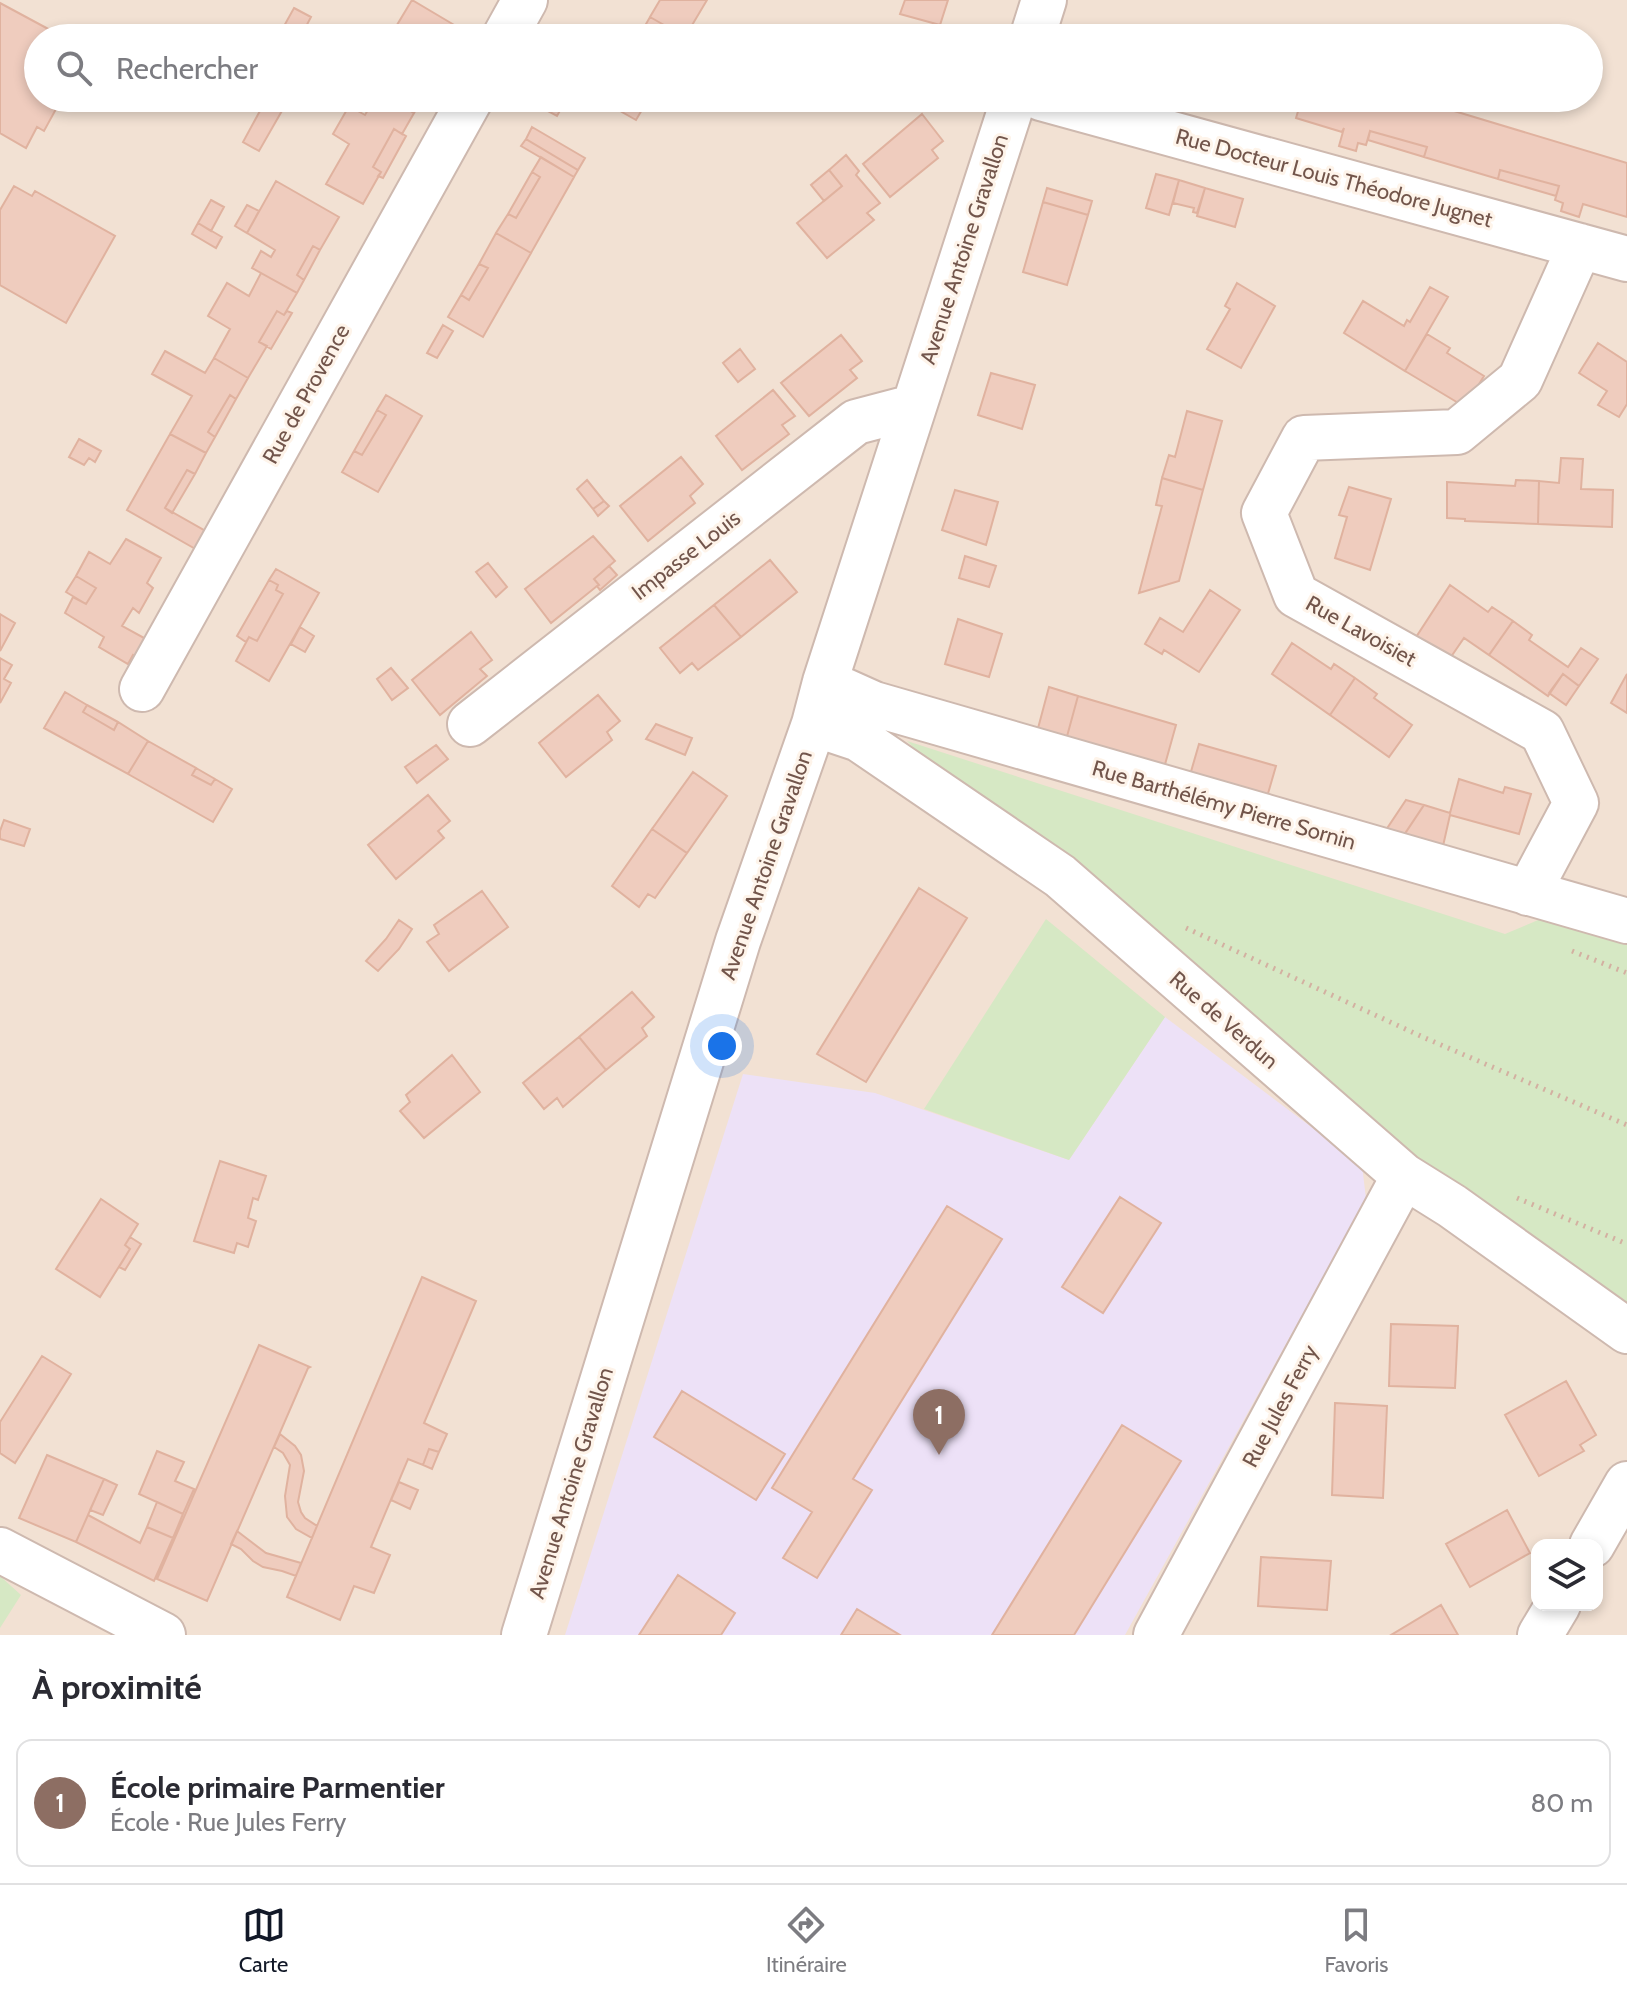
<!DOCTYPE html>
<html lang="fr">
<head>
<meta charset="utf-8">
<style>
  :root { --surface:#fff; --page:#f2f2f3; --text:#2b2b33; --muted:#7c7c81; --line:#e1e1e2; --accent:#111827 }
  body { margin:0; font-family:Cabin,sans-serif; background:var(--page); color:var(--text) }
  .controls { position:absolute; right:24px; bottom:24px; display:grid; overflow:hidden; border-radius:16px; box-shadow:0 4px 12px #0003 }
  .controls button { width:72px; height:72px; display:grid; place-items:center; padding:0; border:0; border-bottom:2px solid var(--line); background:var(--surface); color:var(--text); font:40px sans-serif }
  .you { position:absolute; left:722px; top:1046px; width:28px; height:28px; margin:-20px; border:6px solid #fff; border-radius:50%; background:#1a73e8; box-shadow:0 0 0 12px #1a73e833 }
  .badge { display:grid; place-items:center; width:52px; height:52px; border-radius:50%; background:var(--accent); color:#fff; font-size:26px; font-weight:700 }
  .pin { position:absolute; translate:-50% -66px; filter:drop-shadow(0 2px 4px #0008) }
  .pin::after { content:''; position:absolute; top:42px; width:28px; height:24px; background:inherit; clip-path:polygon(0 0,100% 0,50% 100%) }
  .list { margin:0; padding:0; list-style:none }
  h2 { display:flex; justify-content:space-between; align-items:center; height:104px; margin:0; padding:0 32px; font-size:34px }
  h2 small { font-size:26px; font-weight:400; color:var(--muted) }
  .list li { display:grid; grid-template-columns:52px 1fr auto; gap:24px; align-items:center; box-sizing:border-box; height:128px; margin:0 16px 16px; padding:0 16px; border:2px solid var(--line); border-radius:16px }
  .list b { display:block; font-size:30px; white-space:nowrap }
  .list p { margin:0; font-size:26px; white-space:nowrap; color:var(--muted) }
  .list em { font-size:26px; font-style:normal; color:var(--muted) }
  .icon { flex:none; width:44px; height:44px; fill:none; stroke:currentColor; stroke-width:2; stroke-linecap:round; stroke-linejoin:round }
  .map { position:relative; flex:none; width:1627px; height:1635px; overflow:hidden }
  .search { position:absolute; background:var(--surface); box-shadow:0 4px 12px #0003; left:24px; right:24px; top:24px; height:88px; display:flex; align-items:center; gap:20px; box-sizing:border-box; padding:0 28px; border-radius:44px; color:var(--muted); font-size:30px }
  .sheet { height:248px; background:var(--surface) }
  nav { display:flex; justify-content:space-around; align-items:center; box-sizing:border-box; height:112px; border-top:2px solid var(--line); background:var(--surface); font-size:22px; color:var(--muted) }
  nav a { display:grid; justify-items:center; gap:4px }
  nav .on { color:var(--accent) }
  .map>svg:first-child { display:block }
</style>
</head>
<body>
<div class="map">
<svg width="1627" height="1635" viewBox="0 0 1627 1635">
  <rect width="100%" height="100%" fill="#fbf0e5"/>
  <path fill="#f2e1d3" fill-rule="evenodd" d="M0 0H1627V1635H0ZM38 38H1589V98H38ZM1537 1545H1597V1605H1537Z"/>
  <path fill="#ede1f7" d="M1165 1017 1362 1165 1366 1199 1125 1635H565L743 1074 875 1093 1069 1160Z"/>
  <path fill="#d6e8c4" d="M907 741 1505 934 1543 918 1627 945V1308L1386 1141 945 780Z
    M1046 919 1165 1017 1069 1160 924 1109Z
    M0 1576 21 1595 0 1628Z"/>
  <path fill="#efccbe" stroke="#e0b29f" stroke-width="2" d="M412 0 461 29 456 38H408L411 33 397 25Z
    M660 0H707L685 37 650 17Z
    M905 0H948L940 25 900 14Z
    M0 3 65 38H38V98H62L44 131 37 127 26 148 0 133Z
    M294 8 311 17 300 38H285L279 35Z
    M650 17 685 37V38H638Z
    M267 98 283 109 259 151 243 142Z
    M375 98H389L414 113 402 134 394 129 373 167 381 172 363 204 326 184 349 144 333 134 349 106 365 115Z
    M389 98H422L414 113Z
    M533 98H567L557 116 531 102Z
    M602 98H649L636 120 601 100Z
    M1302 98H1411L1627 163V217L1583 204 1579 217 1561 211 1563 203 1555 200 1559 186 1500 170 1498 179 1424 157 1427 147 1370 131 1366 145 1358 143 1356 151 1339 146 1344 128 1342 132 1296 118Z
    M922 114 943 141 932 150 938 158 890 197 863 164Z
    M532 127 585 158 578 170 526 139Z
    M394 129 406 136 383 178 378 176 381 172 373 167Z
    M1370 131 1427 147 1424 157 1368 140Z
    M526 139 578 170 574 177 521 146Z
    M846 155 859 171 856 175 880 203 867 213 874 220 827 258 797 223 842 186 829 170Z
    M541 157 574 177 531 253 496 233 508 214 516 218 540 177 532 172Z
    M829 170 842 186 824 201 811 185Z
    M1500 170 1559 186 1556 196 1498 179Z
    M532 172 540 177 516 218 508 214Z
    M1156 174 1179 180 1169 215 1146 208Z
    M1179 180 1205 188 1197 213 1193 212 1194 208 1173 203Z
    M276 181 339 217 320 250 313 246 297 275 304 280 297 293 252 268 261 251 271 257 275 250 247 233Z
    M14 186 32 196 35 191 115 236 66 323 0 285V210Z
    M1047 188 1092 201 1088 215 1043 202Z
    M1205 188 1243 199 1235 227 1197 216Z
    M211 200 224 207 211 231 198 223Z
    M1043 202 1088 215 1067 285 1023 272Z
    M247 205 259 211 247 233 235 226Z
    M198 223 222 237 216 248 192 234Z
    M496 233 531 253 483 337 448 317 461 295 469 300 488 268 479 264Z
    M313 246 320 250 304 280 297 275Z
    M479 264 488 268 469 300 461 295Z
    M261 273 297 293 284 315 277 311 259 342 267 346 248 378 214 358 230 329 208 316 227 283 249 296Z
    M1237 283 1275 306 1241 368 1207 349 1230 309 1225 306Z
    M1430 287 1448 297 1405 371 1344 333 1363 301 1404 326 1407 320 1410 322Z
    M277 311 284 315 287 311 292 313 271 349 259 342Z
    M443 325 453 331 437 358 427 353Z
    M1427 334 1450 348 1447 353 1484 376 1465 407 1405 371Z
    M841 335 862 361 850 370 857 378 809 416 781 383Z
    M1598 343 1627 362V404L1619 417 1598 405 1607 391 1579 373Z
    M740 349 755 369 738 382 723 363Z
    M165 351 205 373 214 358 248 378 236 399 230 395 208 432 215 437 206 453 170 434 192 396 152 374Z
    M991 373 1035 385 1022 429 978 415Z
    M773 390 795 416 782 425 789 434 742 470 716 436Z
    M230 395 236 399 215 437 208 432Z
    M386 395 422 416 378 492 342 472 354 451 362 455 386 415 377 410Z
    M377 410 386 415 362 455 354 451Z
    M1187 411 1222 421 1203 490 1162 478 1169 455 1175 457Z
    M170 434 206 453 195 474 187 470 165 508 216 537 206 555 127 510Z
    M79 439 101 451 95 462 89 458 84 465 69 457Z
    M681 457 703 484 690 496 695 503 648 541 620 506Z
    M1561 458 1583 459 1581 489 1613 490 1612 527 1538 524 1539 481 1559 483Z
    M187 470 195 474 172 513 165 508Z
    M1162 478 1203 490 1179 581 1139 593 1162 506 1156 505Z
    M587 480 604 501 593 509 577 489Z
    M1516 480 1539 481 1538 524 1465 521V519L1447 518V482L1515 486Z
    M1349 487 1391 499 1370 570 1335 558 1347 517 1339 515Z
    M955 490 998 502 986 545 942 530Z
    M604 501 609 506 598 516 593 509Z
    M593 536 615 561 594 579 599 585 597 586 551 623 525 589Z
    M126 539 161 558 147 583 153 588 139 613 133 608 122 626 155 644 145 662 133 655 128 664 99 647 104 637 65 613 73 597 86 604 96 588 76 576 89 552 110 564Z
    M965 556 996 566 989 587 959 578Z
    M770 560 797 592 741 637 714 605Z
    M488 563 507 587 496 597 476 572Z
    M609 566 617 575 600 590 597 586 599 585 594 579Z
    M276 569 319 593 269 681 236 661 249 637 257 641 283 594 276 590 278 585 269 580Z
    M76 576 96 588 86 604 66 592Z
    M269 580 278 585 276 590 283 594 257 641 249 637 246 642 237 636Z
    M1450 585 1488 612 1492 607 1513 621 1489 655 1464 638 1444 667 1409 648Z
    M1210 590 1240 610 1199 672 1164 650 1162 654 1145 644 1160 618 1183 632Z
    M714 605 741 637 698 670 692 663 680 673 660 648Z
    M0 614 15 623 0 651Z
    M958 619 1002 634 989 677 945 664Z
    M1513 621 1532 635 1529 640 1568 667 1581 648 1598 659 1579 686 1563 674 1548 696 1489 655Z
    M300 627 314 636 305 652 291 644Z
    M471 632 492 660 480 669 487 676 440 715 412 680Z
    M1292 643 1331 669 1334 664 1355 678 1330 715 1272 674Z
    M0 658 12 665 4 679 11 683 0 703Z
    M391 668 408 688 392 700 377 679Z
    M1563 674 1579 686 1566 705 1549 693Z
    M1627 674V713L1611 703Z
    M1355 678 1377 694 1374 698 1412 725 1389 757 1330 715Z
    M1049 687 1078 696 1066 740 1037 732Z
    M65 692 87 705 83 712 114 730 118 722 148 741 128 774 44 728Z
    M598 695 620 721 607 732 612 740 566 777 539 743Z
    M1078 696 1176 725 1164 768 1066 740Z
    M87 705 118 722 114 730 83 712Z
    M656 724 692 738 685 755 646 739Z
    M148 741 196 768 192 775 211 785 215 779 232 789 213 822 128 774Z
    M1199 744 1276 766 1267 797 1190 775Z
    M436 745 448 759 417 783 405 767Z
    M196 768 215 779 211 785 192 775Z
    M693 772 727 796 687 853 652 829Z
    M1459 779 1503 793 1505 787 1531 794 1519 834 1450 815 1443 846 1404 835 1424 805 1450 813Z
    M428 795 450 821 438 831 444 838 396 879 368 845Z
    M1406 800 1424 805 1404 835 1386 830Z
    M4 820 30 829 24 846 0 839V831Z
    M652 829 687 853 655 898 648 894 639 907 612 886Z
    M919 888 967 918 866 1082 817 1054Z
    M482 891 508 927 449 971 427 942 439 934 434 925Z
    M399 920 412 929 399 949 378 971 366 961 386 939Z
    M632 992 654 1017 642 1028 647 1036 606 1070 579 1037Z
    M579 1037 606 1070 563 1107 557 1098 544 1109 523 1083Z
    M452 1055 480 1092 424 1138 400 1111 410 1102 406 1095Z
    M220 1161 266 1176 258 1200 253 1198 248 1218 256 1221 248 1247 237 1243 234 1253 194 1241Z
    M1120 1197 1161 1223 1103 1313 1062 1287Z
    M101 1199 138 1224 125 1245 130 1249 100 1297 56 1269Z
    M947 1206 1002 1239 853 1479 872 1490 817 1578 783 1558 812 1512 772 1488Z
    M130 1237 141 1244 125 1270 119 1267 130 1249 125 1245Z
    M422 1277 476 1301 424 1423 447 1434 439 1452 429 1449 423 1465 408 1459 371 1547 390 1555 374 1593 354 1586 340 1620 287 1597Z
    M1391 1324 1458 1326 1455 1388 1389 1386Z
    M259 1345 310 1367 308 1368 207 1601 157 1579Z
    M42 1356 71 1374 15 1463 0 1453V1422Z
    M1566 1381 1596 1435 1580 1445 1584 1451 1539 1476 1505 1415Z
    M682 1391 785 1454 756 1500 654 1437Z
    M1335 1403 1387 1406 1383 1498 1332 1495Z
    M1122 1425 1181 1461 1074 1635H992Z
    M280 1434 295 1446 301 1455 304 1471 298 1502 301 1512 305 1518 317 1526 312 1538 296 1529 287 1517 285 1496 290 1465 283 1453 274 1447Z
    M429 1449 439 1452 432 1469 423 1465Z
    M157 1451 184 1462 175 1481 194 1489 183 1514 139 1494Z
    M47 1455 104 1479 76 1542 19 1518Z
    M104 1479 117 1485 103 1515 90 1510Z
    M399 1482 418 1490 410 1509 391 1500Z
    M157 1502 183 1514 173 1538 147 1527Z
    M1507 1510 1530 1553 1470 1587 1446 1544Z
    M88 1515 140 1543 147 1527 173 1538 154 1581 76 1542Z
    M237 1531 266 1553 301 1563 296 1576 282 1571 263 1567 253 1561 241 1549 231 1544Z
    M1261 1557 1331 1561 1327 1610 1258 1606Z
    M678 1575 735 1613 721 1635H639Z
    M1441 1605 1458 1635H1391Z
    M857 1609 900 1635H841Z"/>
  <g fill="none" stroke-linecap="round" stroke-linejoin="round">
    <defs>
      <path id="street" d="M504 38 525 0
        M1032 38 1044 0
        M1041 98 1627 259
        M825 682 874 704 1627 921
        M142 689 471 98
        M470 724 856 422 913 407
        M814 724 859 739 1060 876 1404 1176 1452 1206 1627 1331
        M1528 893 1576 803 1542 732 1296 595 1264 513 1304 438 1457 432 1520 380 1580 246
        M1592 1545 1627 1484
        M0 1550 163 1635
        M524 1635 738 941 814 724 825 682 1014 98
        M1156 1635 1404 1176
        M1540 1635 1558 1605"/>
    </defs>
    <use href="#street" stroke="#ceb9af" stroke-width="48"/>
    <path stroke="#d3b0a1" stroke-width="5" stroke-dasharray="2 6" stroke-linecap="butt" d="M1186 928 1425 1038 1627 1125
      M1572 951 1627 973
      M1517 1198 1627 1244"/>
    <use href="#street" stroke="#fff" stroke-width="44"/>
  </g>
  <g text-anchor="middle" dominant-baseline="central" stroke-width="6" stroke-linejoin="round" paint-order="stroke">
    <g font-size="22" fill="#72554b" stroke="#fef4ea">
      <text transform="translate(1334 178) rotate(15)">Rue Docteur Louis Théodore Jugnet</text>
      <text transform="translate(964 249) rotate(-72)">Avenue Antoine Gravallon</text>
      <text transform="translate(306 394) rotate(-61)">Rue de Provence</text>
      <text transform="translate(686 555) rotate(-38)">Impasse Louis</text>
      <text transform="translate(1361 631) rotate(29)">Rue Lavoisiet</text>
      <text transform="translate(1224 805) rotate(16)">Rue Barthélémy Pierre Sornin</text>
      <text transform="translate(766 865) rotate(-71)">Avenue Antoine Gravallon</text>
      <text transform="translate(1224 1020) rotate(41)">Rue de Verdun</text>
      <text transform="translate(1280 1406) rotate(-62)">Rue Jules Ferry</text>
      <text transform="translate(571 1483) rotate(-73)">Avenue Antoine Gravallon</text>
    </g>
  </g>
</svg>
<div class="controls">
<button><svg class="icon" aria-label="layers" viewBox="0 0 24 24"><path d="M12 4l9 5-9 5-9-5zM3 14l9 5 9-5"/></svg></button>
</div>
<div class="you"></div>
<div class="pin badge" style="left:939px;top:1455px;background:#8d6e63">1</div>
<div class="search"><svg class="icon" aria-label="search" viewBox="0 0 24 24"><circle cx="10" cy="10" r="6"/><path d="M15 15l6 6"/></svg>Rechercher</div>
</div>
<section class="sheet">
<h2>À proximité<small></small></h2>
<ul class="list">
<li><span class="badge" style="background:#8d6e63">1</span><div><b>École primaire Parmentier</b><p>École · Rue Jules Ferry</p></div><em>80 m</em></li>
</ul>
</section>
<nav>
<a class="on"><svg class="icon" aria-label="map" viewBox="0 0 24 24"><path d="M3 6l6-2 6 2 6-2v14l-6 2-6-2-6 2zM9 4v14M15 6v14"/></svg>Carte</a>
<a><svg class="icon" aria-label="directions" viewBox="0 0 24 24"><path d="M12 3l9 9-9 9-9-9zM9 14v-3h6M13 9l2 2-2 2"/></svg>Itinéraire</a>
<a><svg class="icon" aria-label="saved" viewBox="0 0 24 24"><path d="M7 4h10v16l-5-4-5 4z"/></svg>Favoris</a>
</nav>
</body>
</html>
